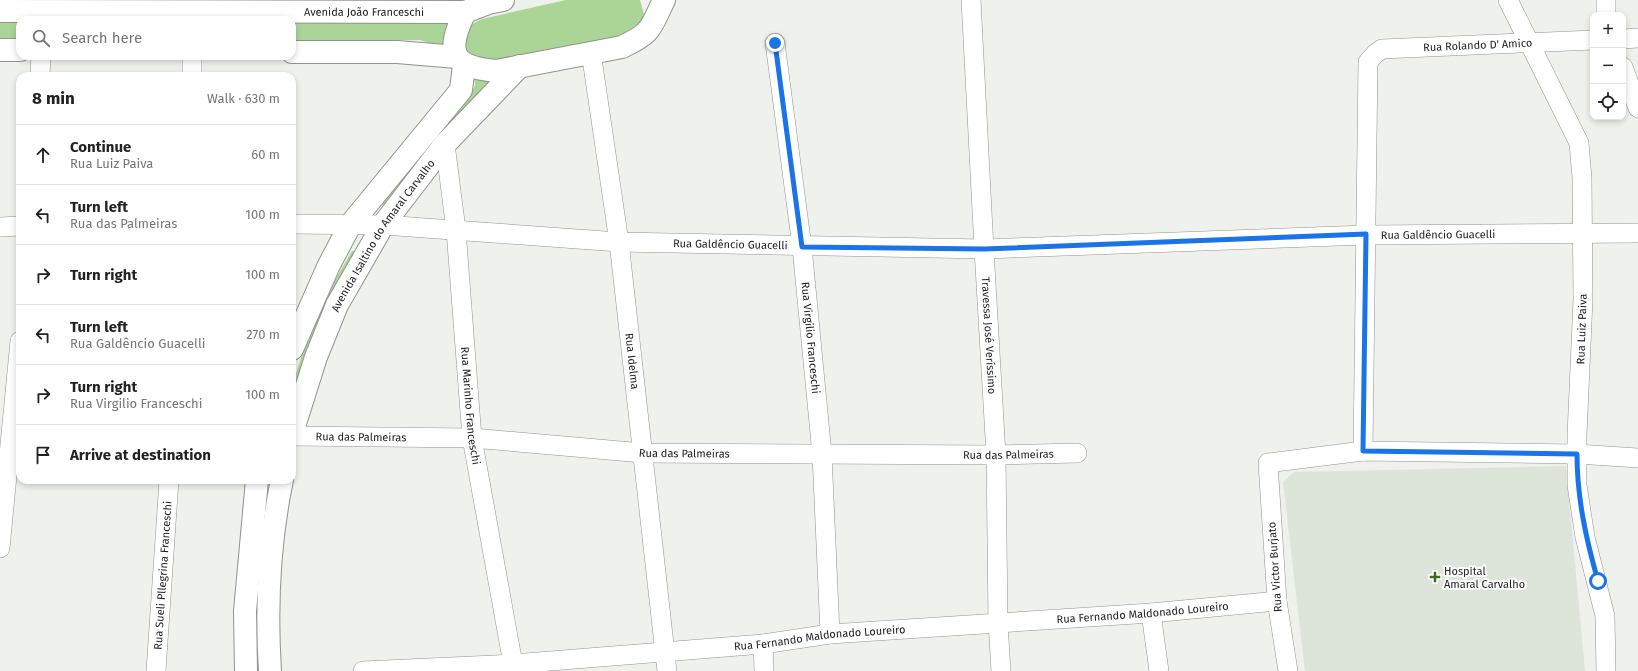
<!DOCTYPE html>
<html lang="en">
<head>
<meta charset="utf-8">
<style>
  :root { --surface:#fff; --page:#f6f6f6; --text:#222; --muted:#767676; --line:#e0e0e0 }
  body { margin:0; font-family:"Fira Sans",sans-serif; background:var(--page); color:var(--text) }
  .controls { position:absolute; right:12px; top:12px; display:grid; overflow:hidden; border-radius:8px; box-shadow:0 2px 6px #0003 }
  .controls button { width:36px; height:36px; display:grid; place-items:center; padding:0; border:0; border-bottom:1px solid var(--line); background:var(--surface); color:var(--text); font:20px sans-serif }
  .stop { position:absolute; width:12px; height:12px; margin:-9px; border:3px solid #1a73e8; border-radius:50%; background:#fff }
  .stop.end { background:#1a73e8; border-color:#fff; box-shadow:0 1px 4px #0008 }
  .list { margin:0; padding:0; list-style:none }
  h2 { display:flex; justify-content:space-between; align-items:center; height:52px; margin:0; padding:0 16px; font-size:17px }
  h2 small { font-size:13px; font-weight:400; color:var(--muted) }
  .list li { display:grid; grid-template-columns:26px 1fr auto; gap:12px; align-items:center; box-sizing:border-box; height:60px; padding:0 16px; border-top:1px solid var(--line) }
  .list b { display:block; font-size:15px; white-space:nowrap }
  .list p { margin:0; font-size:13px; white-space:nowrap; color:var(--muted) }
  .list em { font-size:13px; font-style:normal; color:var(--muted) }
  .icon { flex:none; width:22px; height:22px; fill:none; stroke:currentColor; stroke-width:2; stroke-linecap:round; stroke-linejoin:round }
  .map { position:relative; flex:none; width:1638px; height:671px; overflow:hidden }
  .search { position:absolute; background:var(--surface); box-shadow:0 2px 6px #0003; left:16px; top:16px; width:280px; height:44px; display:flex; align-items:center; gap:10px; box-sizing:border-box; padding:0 14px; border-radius:12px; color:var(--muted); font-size:15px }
  .panel { position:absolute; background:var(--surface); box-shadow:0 2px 6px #0003; left:16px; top:72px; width:280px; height:412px; border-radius:12px }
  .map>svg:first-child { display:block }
</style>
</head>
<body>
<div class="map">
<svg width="1638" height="671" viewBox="0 0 1638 671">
  <rect width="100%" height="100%" fill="#eef1ec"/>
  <path fill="#dde4d9" d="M1566 466 1585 671H1305L1283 482 1294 472Z"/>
  <path fill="#abd596" d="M566 0H640L645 18 631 33 614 38 483 65 466 54C464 33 462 28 482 19Z
    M454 20 446 49 420 40 292 41V22Z
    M0 21 20 22 19 40H0Z
    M474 74 503 75 387 206 382 205V202L444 122 470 95 475 86Z
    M352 251H355L358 254 292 409V386L302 355 335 280Z"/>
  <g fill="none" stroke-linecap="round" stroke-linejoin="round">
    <defs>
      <g id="minor">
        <path id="s1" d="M971 0 984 249 996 455 998 623 1001 671"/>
        <path d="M1508 0 1579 143 1582 178 1583 299 1577 435V485L1585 537 1605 616 1606 671"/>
        <path d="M1606 15V0"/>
        <path d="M1623 39 1638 38"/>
        <path id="s2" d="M775 43 802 247 822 454 830 634"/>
        <path id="s3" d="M591 52 619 242 667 671"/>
        <path d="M1623 67 1638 108"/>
        <path d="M40 76 41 56"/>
        <path d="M192 76V56"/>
        <path id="s4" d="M445 144 456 230 472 438 513 664"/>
        <path id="s5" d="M292 224 383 225 619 242 984 249 1366 235 1638 233"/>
        <path d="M0 227 20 226"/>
        <path id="s6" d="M292 436 472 438 643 453 996 455 1077 453"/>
        <path id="s7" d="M1363 451 1368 62 1375 54 1382 49 1593 40"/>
        <path d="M0 548 20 341"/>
        <path d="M1151 613 1159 671"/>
        <path d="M763 644 764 671"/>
        <path id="s8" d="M156 671 169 480"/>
        <path id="s9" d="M363 671 513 664 763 644 830 634 1151 613 1277 601"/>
        <path d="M1288 671 1277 601 1268 463 1363 451 1577 454 1638 458"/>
      </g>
      <g id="major">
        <path d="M503 0 488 3 465 12C445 53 452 67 496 71L622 47C652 33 650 29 664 0"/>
        <path id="s10" d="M0 11 465 12"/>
        <path d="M0 50H20"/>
        <path d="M292 52H397L457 57"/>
        <path d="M292 349 328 267 350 225 461 90 464 65"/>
        <path id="s11" d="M292 433 316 357 337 305 383 225 445 144 520 66"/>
        <path d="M246 671 245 611 257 480"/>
        <path d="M270 671C266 608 269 542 282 480"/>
      </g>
    </defs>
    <use href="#minor" stroke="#90938e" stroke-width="20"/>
    <use href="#major" stroke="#90938e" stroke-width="24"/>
    <use href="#minor" stroke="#fff" stroke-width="19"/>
    <use href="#major" stroke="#fff" stroke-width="22"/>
  </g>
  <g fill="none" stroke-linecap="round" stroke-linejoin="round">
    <path stroke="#1a73e8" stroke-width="5" d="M775 43 802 247 984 249 1366 234 1363 451 1577 454C1577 498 1586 539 1598 581"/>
  </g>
  <path fill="#3f6926" stroke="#fff" stroke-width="1.5" d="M1433 571h4v4h4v4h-4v4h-4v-4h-4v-4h4z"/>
  <g text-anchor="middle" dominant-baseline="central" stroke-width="4" stroke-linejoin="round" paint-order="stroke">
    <g font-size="11" fill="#222422" stroke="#fff">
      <text stroke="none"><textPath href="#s10" startOffset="364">Avenida João Franceschi</textPath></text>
      <text stroke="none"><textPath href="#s7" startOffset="504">Rua Rolando D' Amico</textPath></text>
      <text stroke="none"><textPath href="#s5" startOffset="1147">Rua Galdêncio Guacelli</textPath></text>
      <text stroke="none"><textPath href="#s11" startOffset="219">Avenida Isaltino do Amaral Carvalho</textPath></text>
      <text stroke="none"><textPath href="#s5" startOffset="439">Rua Galdêncio Guacelli</textPath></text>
      <text transform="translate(1582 329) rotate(-88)">Rua Luiz Paiva</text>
      <text stroke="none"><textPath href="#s1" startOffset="336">Travessa José Veríssimo</textPath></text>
      <text stroke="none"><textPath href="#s2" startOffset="297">Rua Virgilio Franceschi</textPath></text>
      <text stroke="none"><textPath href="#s3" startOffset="312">Rua Idelma</textPath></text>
      <text stroke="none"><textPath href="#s4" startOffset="263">Rua Marinho Franceschi</textPath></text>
      <text stroke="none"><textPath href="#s6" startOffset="69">Rua das Palmeiras</textPath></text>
      <text stroke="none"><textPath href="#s6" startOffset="393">Rua das Palmeiras</textPath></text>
      <text stroke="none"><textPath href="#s6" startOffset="717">Rua das Palmeiras</textPath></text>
      <text transform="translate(1275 567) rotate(-94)">Rua Victor Burjato</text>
      <text stroke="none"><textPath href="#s8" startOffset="96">Rua Sueli Pllegrina Franceschi</textPath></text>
      <text stroke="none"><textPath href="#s9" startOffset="782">Rua Fernando Maldonado Loureiro</textPath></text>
      <text stroke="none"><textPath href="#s9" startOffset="458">Rua Fernando Maldonado Loureiro</textPath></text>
    </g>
    <g font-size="11" fill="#222422" stroke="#fff" text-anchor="start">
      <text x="1444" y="571">Hospital<tspan x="1444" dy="13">Amaral Carvalho</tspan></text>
    </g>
  </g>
</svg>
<div class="controls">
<button>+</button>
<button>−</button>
<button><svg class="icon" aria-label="locate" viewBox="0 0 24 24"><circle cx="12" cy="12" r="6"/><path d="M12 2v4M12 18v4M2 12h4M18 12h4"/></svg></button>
</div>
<div class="stop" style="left:1598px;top:581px"></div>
<div class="stop end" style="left:775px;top:43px"></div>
<div class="search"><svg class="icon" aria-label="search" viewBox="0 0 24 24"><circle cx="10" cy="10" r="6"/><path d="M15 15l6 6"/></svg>Search here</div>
<section class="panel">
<h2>8 min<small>Walk · 630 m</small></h2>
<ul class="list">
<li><svg class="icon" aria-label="ahead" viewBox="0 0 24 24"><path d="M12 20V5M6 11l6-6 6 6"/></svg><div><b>Continue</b><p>Rua Luiz Paiva</p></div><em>60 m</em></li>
<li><svg class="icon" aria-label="left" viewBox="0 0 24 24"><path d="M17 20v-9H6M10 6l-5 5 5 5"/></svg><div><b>Turn left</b><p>Rua das Palmeiras</p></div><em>100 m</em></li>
<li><svg class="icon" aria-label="right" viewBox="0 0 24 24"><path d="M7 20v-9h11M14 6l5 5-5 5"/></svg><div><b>Turn right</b></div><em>100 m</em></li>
<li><svg class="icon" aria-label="left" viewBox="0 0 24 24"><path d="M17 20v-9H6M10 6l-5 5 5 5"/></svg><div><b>Turn left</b><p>Rua Galdêncio Guacelli</p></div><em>270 m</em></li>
<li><svg class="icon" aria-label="right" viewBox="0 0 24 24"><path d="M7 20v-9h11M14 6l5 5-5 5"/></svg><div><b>Turn right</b><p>Rua Virgilio Franceschi</p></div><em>100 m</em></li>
<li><svg class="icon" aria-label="arrive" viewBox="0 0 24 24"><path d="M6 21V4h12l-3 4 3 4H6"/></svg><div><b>Arrive at destination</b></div></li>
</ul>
</section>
</div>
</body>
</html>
